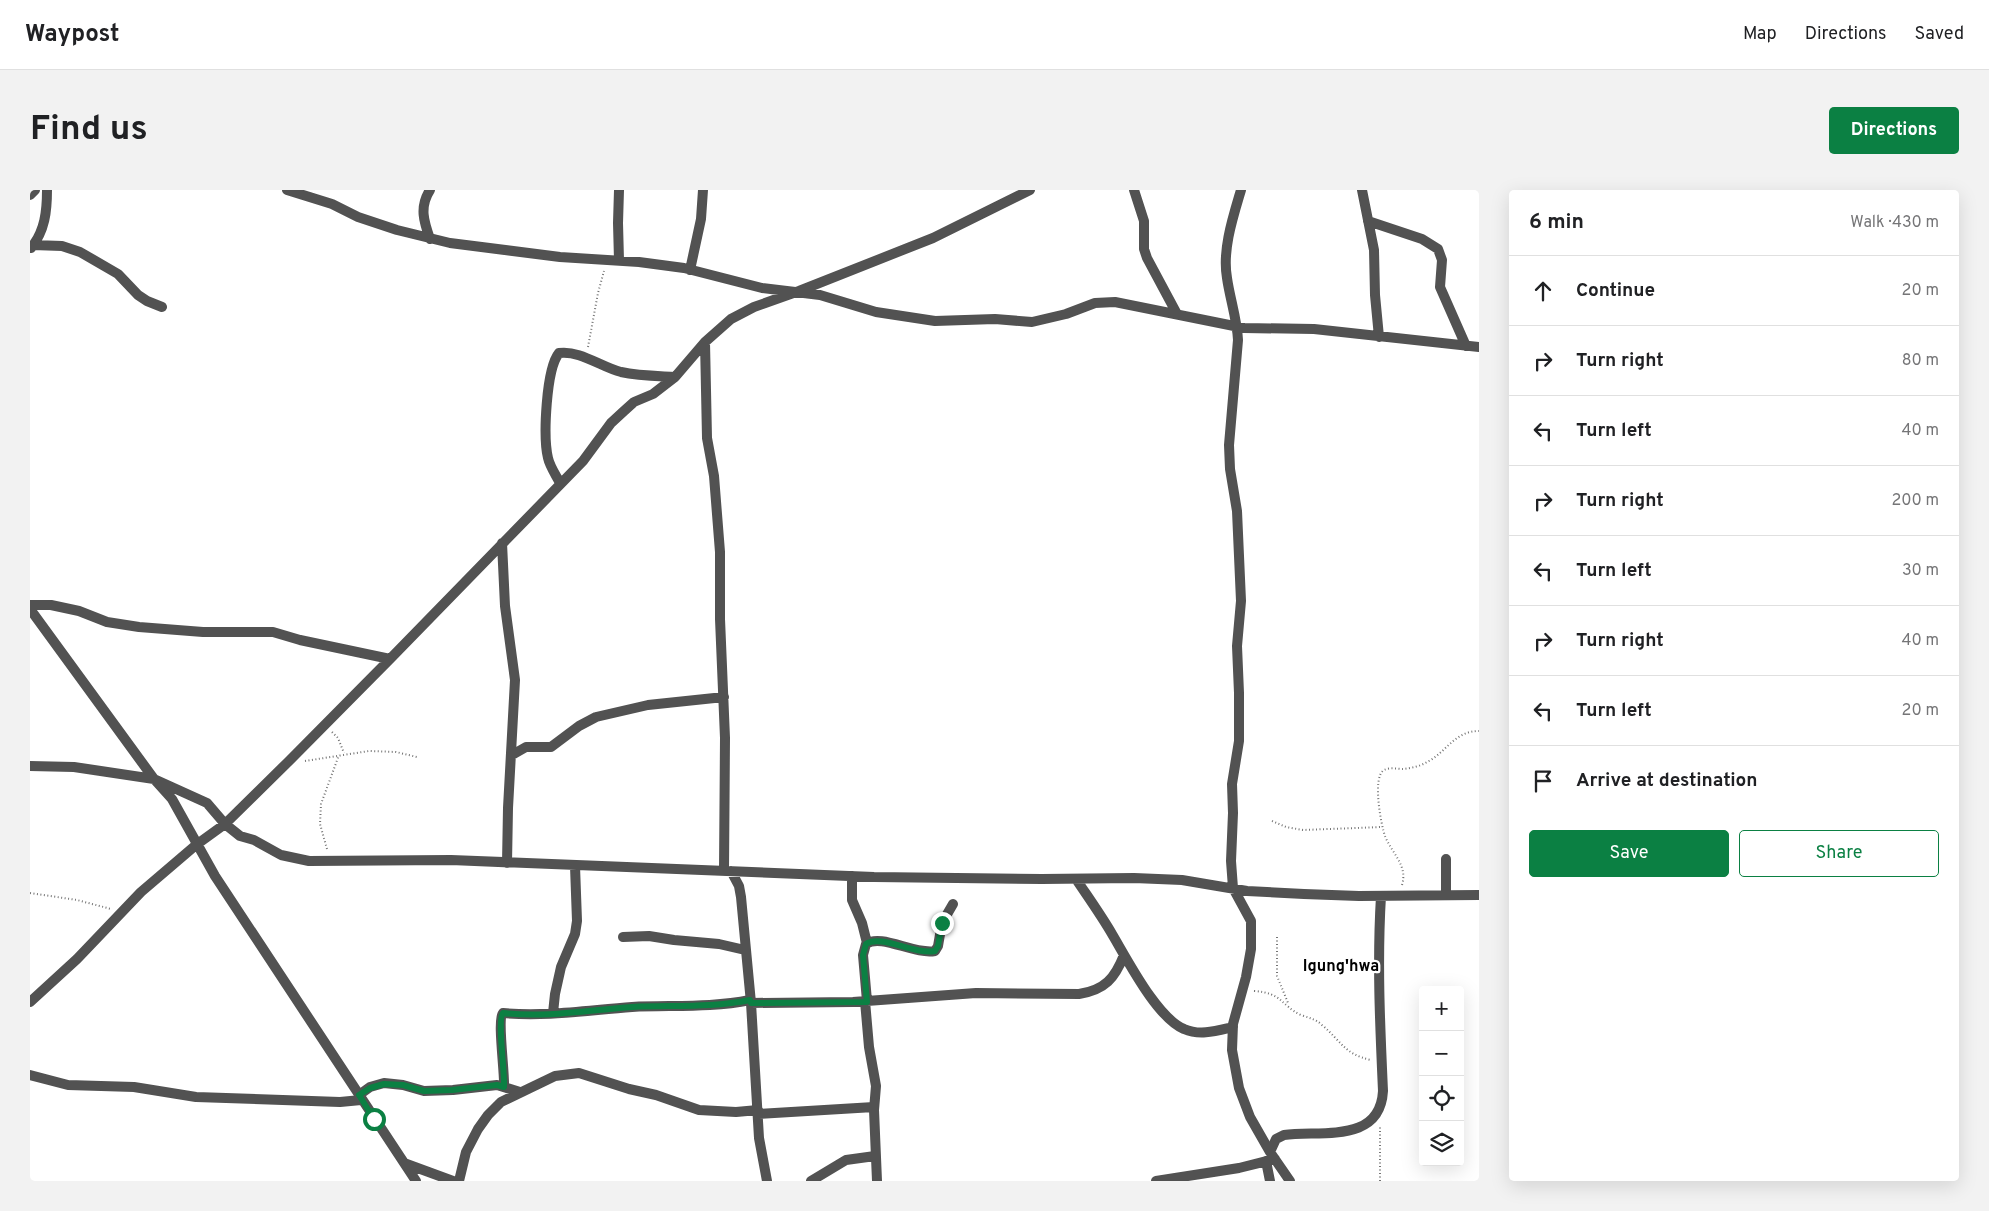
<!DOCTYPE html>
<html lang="en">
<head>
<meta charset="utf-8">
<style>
  :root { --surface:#fff; --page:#f2f2f2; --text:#202124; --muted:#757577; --line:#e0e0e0; --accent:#0b8043 }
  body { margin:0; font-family:Overpass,sans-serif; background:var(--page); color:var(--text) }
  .controls { position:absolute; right:15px; bottom:15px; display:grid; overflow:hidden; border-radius:5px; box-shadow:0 5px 20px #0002 }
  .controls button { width:45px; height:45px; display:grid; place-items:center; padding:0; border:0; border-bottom:1px solid var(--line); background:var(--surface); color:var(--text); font:25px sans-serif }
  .stop { position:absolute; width:15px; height:15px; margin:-11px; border:4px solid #0b8043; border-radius:50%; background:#fff }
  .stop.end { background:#0b8043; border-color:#fff; box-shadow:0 1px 5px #0008 }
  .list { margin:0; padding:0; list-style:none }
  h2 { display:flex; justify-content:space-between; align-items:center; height:65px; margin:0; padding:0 20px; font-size:21px }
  h2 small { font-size:16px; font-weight:400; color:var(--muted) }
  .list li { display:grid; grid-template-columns:32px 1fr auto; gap:15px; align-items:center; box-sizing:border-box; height:70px; padding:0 20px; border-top:1px solid var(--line) }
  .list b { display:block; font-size:19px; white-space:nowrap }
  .list em { font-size:16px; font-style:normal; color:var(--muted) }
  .actions { display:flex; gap:10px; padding:15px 20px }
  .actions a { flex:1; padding:11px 0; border:1px solid var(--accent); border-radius:5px; text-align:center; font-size:18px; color:var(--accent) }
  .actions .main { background:var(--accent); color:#fff }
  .icon { flex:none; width:28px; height:28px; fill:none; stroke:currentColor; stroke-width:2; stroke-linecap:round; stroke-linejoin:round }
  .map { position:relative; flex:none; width:1449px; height:991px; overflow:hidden; border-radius:5px }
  header { display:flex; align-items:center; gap:30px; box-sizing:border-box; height:70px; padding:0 25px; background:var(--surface); border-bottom:1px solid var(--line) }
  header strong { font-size:24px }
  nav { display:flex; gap:28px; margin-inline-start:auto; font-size:18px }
  .intro { display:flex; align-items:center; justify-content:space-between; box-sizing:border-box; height:120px; padding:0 30px }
  h1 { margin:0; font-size:35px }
  .button { padding:12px 22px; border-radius:5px; background:var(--accent); color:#fff; font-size:18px; font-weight:700 }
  main { display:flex; gap:30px; padding:0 30px }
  aside { flex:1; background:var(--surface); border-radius:5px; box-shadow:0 5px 20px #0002 }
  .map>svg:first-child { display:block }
</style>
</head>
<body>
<header>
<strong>Waypost</strong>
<nav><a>Map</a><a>Directions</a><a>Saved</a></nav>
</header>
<div class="intro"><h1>Find us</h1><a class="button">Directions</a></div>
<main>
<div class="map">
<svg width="1449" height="991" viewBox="0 0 1449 991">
  <rect width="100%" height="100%" fill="#fff"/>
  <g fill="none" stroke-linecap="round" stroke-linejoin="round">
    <path stroke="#747474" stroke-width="2" stroke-dasharray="1 2.5" stroke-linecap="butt" d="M558 157 568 103 574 81
      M302 542 308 548 314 563
      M275 571 339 561 366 562 387 567
      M1242 631 1256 637 1273 640 1352 637
      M297 659 290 634 291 614 309 565
      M1372 695C1378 675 1362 664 1355 646 1351 635 1342 587 1354 580 1360 577 1368 579 1373 579 1382 578 1391 576 1399 571 1417 561 1425 541 1449 541
      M0 703 47 710 81 719
      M1247 747V786L1258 813
      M1224 801C1253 803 1250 815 1271 825 1279 828 1286 829 1292 835 1312 852 1314 864 1341 870
      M1350 991V937"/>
    <path stroke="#525252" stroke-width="10" d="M257 0 302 14 328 27 367 40 420 53 530 67 609 72 654 78 732 98 790 105 846 122 905 131 965 129 1002 132 1036 124 1065 113 1085 112 1214 138 1284 139 1449 157
      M400 0C389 17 394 32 400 49
      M1104 0 1114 31V59L1117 68 1147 124
      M1211 0C1203 27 1192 60 1197 88 1200 109 1207 129 1208 150L1199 255 1200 279 1207 321 1211 411 1207 456 1209 503V551L1202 594 1203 623 1201 671 1203 698 1221 731V759L1216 787 1203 834 1202 860 1209 898 1220 927 1240 962 1260 991
      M1332 0 1344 60 1345 105 1349 147
      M0 5 5 0
      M1338 31 1392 49 1408 59 1412 70 1410 97 1436 156
      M3 55 32 56 50 62 88 84 108 105 117 111 132 117
      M1 58C15 41 17 21 17 0
      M589 70 588 33 589 0
      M660 80 671 29 673 0
      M675 152 677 248 684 286 690 362V429L695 548 694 681
      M530 293C526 285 520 277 518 268 513 247 516 179 529 163 550 160 571 177 591 182 609 186 627 186 645 187
      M472 353 475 416 485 490 478 618 477 673
      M0 415H21L49 421 77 432 109 437 173 442H243L270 450 360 469
      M0 419 124 589 142 609 185 686 386 991
      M482 565 496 557H521L549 536 566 527 618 515 694 507
      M0 576 44 577 124 589 177 613 195 634 210 646 224 650 251 665 279 671 421 670 844 687 1012 689 1104 688 1152 690 1217 701 1274 704 1329 706 1449 705
      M701 681 709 696 711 707 721 813 729 948 737 991
      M822 686V710L832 733 837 753
      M1046 689C1058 707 1071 725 1082 744 1097 769 1127 828 1154 839 1170 846 1186 841 1203 837
      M1416 705V669
      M593 747 619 746 644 750 689 754 715 760
      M835 811 839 857 846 896 844 920 847 991
      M837 811 833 765 836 754C851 743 884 765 905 761L908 756 912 733 923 714
      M0 812 47 769 111 702 166 655 195 634 258 572 360 469 553 271 581 233 594 221 604 212 623 204 645 187 675 152 701 129 724 117 769 101 903 48 1000 0
      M721 813 823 812 946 803 1049 804C1075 800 1085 788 1094 765
      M523 823 525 804 531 777 545 744 547 731 545 676
      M0 885 38 895 104 897 166 907 310 912 331 910
      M474 897C475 883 467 829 473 823 516 827 559 820 602 817 642 815 681 818 720 810
      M329 905 340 897 354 893 373 895 394 901 423 900 467 895 490 902
      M729 924 844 917
      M1240 962 1246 949 1254 945C1291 940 1350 954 1353 901 1350 835 1347 772 1351 706
      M1236 971 1240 991
      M374 973 423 991
      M429 991 436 962 448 939 458 925 471 912 525 886 549 883 599 899 626 905 669 920 706 922 728 920
      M781 991 816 970 845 966
      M1126 991 1209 978 1245 969"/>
  </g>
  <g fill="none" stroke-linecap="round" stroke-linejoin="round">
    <path stroke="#0b8043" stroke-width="6" d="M344 929 329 905 340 898 354 894 373 895 394 901 422 900 467 895 474 897C475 883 467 829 473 823 515 828 559 820 602 817 642 815 681 818 720 810L721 813 837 812 833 765 836 754C851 744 884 765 905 761L908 756 912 733"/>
  </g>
  <g text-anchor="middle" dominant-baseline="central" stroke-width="4.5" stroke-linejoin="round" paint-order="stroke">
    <g font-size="16" font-weight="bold" fill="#000" stroke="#fff">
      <text x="1311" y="777">Igung'hwa</text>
    </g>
  </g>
</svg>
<div class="controls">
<button>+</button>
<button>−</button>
<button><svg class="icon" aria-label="locate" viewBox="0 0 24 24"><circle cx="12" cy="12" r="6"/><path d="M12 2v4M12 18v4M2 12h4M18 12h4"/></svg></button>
<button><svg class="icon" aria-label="layers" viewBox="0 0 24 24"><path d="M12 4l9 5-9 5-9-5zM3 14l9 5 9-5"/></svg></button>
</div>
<div class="stop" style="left:344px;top:929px"></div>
<div class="stop end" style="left:912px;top:733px"></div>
</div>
<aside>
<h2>6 min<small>Walk · 430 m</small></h2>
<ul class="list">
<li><svg class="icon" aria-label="ahead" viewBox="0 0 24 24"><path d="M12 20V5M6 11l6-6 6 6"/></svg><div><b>Continue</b></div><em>20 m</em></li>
<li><svg class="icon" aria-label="right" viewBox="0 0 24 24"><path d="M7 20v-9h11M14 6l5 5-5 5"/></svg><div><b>Turn right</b></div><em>80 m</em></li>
<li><svg class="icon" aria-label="left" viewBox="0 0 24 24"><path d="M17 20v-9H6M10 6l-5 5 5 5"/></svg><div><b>Turn left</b></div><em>40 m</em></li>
<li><svg class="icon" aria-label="right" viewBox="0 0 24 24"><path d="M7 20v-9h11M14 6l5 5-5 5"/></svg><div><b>Turn right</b></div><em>200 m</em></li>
<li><svg class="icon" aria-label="left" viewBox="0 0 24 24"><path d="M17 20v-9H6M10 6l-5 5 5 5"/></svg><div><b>Turn left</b></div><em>30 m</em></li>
<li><svg class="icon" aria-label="right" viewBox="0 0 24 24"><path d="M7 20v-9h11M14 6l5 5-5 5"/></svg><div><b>Turn right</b></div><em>40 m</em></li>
<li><svg class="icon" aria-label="left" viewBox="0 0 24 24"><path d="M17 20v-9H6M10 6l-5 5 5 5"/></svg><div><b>Turn left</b></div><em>20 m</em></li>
<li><svg class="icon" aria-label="arrive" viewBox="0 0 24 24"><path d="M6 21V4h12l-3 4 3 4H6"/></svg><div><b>Arrive at destination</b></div></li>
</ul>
<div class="actions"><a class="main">Save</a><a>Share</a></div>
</aside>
</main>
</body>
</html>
